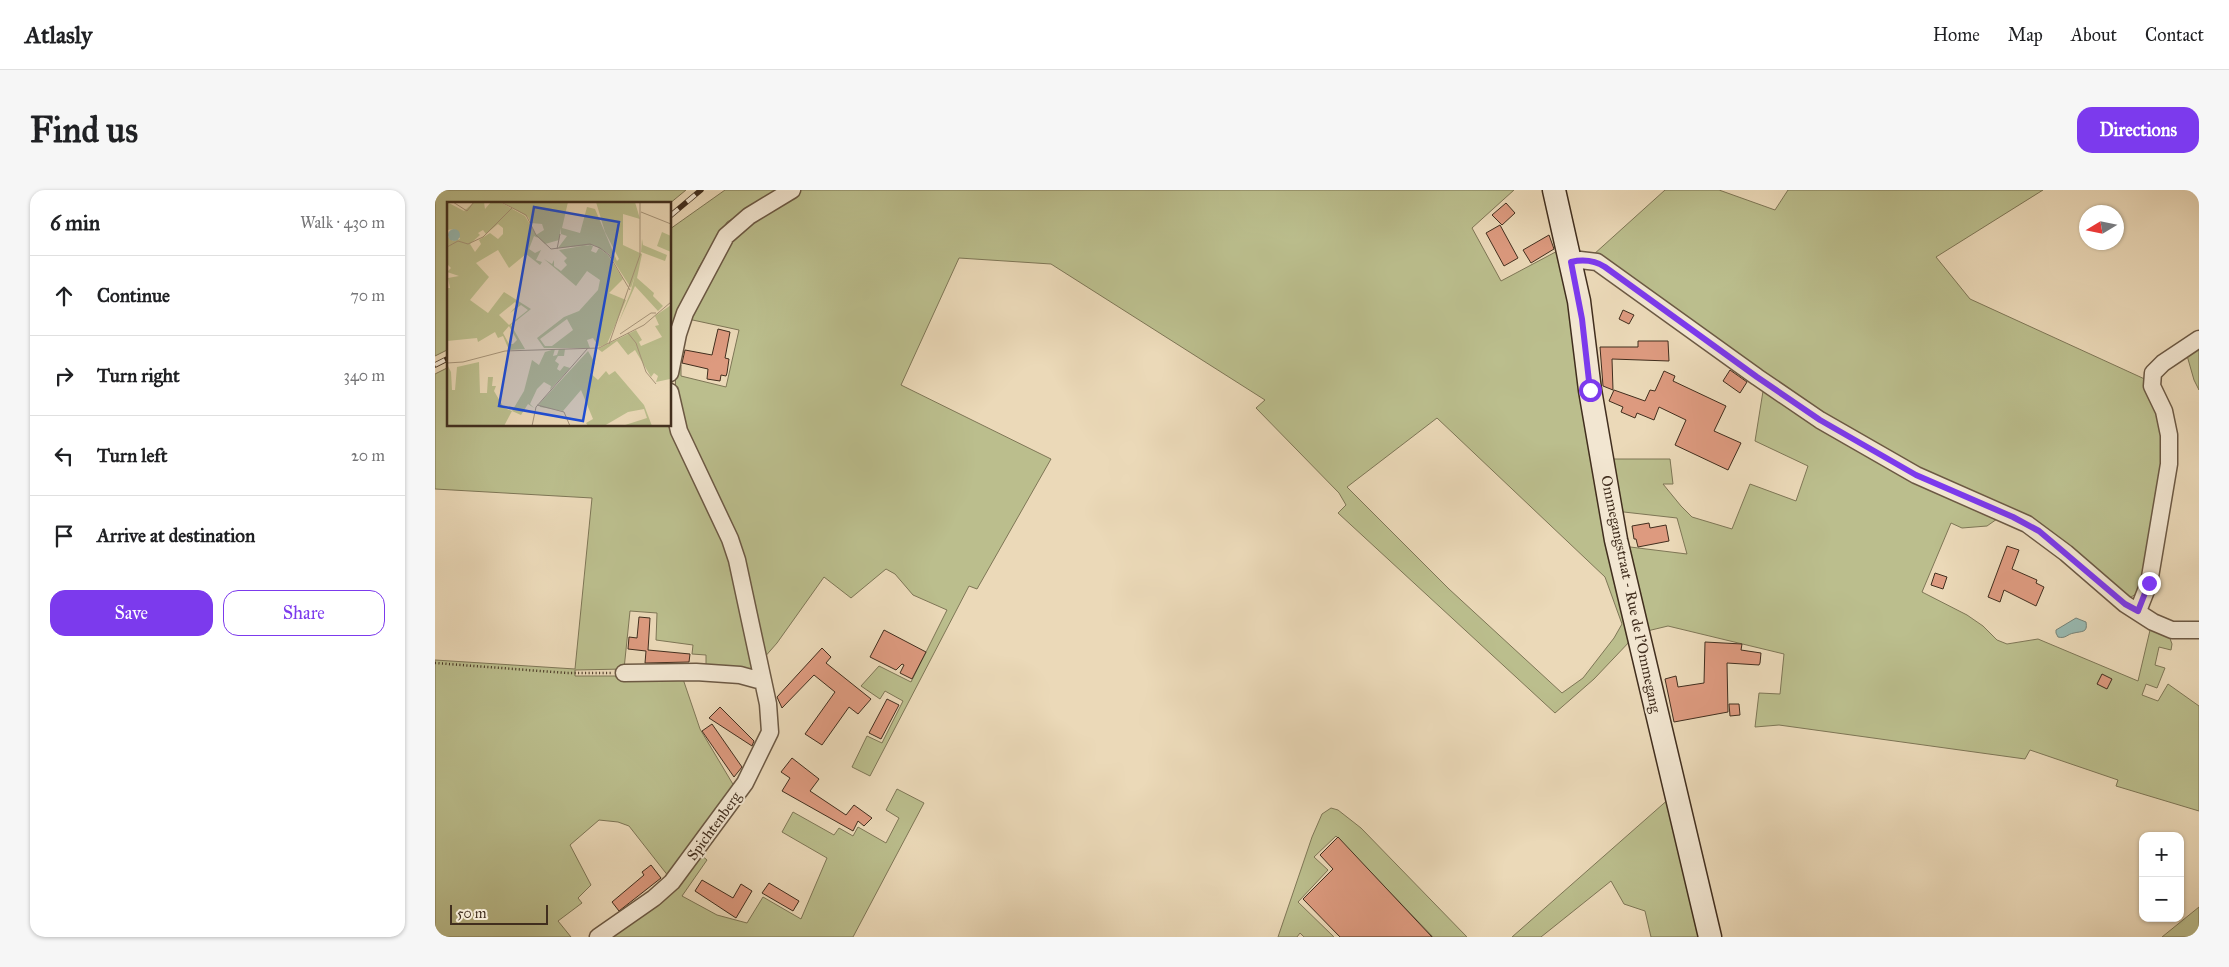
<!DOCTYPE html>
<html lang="en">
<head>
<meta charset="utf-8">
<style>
  :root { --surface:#fff; --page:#f6f6f6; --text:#202124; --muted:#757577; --line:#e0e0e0; --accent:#7c3aed }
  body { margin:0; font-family:"IM FELL Great Primer",serif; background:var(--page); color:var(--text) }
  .controls { position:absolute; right:15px; bottom:15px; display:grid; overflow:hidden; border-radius:10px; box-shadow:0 1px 4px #0004 }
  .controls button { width:45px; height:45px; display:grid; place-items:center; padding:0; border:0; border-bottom:1px solid var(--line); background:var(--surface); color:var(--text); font:25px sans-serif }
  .compass { position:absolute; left:1644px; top:15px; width:45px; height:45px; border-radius:50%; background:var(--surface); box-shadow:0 1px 4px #0004; rotate:260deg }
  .scale { position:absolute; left:15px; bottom:12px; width:98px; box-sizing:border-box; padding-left:5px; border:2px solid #412e1e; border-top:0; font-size:14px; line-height:18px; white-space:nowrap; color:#412e1e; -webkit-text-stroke:4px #f2e6d1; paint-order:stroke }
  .stop { position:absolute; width:15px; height:15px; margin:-11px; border:4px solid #7c3aed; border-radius:50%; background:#fff }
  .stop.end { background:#7c3aed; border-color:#fff; box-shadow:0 1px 5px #0008 }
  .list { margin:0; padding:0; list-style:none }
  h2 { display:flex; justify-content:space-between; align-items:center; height:65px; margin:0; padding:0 20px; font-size:21px }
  h2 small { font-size:16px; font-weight:400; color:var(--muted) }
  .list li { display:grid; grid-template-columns:32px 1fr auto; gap:15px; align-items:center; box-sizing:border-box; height:80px; padding:0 20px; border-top:1px solid var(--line) }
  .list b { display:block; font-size:19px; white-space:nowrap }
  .list em { font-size:16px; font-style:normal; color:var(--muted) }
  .actions { display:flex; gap:10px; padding:15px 20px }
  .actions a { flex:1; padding:11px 0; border:1px solid var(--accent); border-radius:15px; text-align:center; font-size:18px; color:var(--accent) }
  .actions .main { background:var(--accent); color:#fff }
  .icon { flex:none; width:28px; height:28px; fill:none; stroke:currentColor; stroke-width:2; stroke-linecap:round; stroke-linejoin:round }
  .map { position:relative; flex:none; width:1764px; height:747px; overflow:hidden; border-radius:15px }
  header { display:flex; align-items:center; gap:30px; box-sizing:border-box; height:70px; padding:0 25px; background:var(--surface); border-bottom:1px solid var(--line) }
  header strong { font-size:24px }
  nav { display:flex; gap:28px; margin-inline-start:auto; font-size:18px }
  .intro { display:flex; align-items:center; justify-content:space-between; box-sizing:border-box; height:120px; padding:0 30px }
  h1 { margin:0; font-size:35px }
  .button { padding:12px 22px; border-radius:15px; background:var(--accent); color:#fff; font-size:18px; font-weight:700 }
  main { display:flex; gap:30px; padding:0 30px }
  aside { flex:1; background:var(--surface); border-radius:15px; box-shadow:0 1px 4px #0004 }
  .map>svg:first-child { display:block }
</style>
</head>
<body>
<header>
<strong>Atlasly</strong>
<nav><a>Home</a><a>Map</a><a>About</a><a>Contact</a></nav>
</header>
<div class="intro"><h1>Find us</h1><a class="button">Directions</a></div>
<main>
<aside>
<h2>6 min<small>Walk · 430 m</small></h2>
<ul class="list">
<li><svg class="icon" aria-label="ahead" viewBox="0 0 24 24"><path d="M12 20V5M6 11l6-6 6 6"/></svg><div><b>Continue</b></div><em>70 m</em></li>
<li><svg class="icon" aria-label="right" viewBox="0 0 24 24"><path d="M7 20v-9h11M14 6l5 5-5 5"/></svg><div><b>Turn right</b></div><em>340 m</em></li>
<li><svg class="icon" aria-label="left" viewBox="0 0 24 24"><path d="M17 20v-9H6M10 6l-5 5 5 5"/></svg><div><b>Turn left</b></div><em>20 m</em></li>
<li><svg class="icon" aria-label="arrive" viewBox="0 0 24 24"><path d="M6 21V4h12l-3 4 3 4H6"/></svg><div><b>Arrive at destination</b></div></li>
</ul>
<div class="actions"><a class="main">Save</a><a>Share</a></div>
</aside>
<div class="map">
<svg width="1764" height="747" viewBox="0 0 1764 747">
  <rect width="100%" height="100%" fill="#ebd9b8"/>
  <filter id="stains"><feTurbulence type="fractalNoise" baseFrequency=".004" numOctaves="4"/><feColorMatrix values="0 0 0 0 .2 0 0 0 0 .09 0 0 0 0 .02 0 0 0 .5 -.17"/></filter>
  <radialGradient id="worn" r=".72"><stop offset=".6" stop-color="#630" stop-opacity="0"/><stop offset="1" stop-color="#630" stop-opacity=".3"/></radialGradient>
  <path fill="#bbbe8d" stroke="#7e7656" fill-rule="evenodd" d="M0 0H251L234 14H14V159L0 166Z
    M290 0H345L292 32 264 77 249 108 235 154V39Z
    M364 0H1079L1037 38 1066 91 1128 58 1197 449 1159 489 1120 523 903 323 911 315 904 303 821 218 830 210 616 74 524 68 466 195 616 269 542 399 534 396 435 586 417 577 432 546 447 553 468 511 450 501 445 509 426 496 444 476 476 492 512 420 478 405 460 384 451 379 416 408 389 387 342 453 328 469 241 211 240 174 246 175V186L291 197 304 140 253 129 295 48ZM1002 228 1170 387 1187 434 1179 448 1148 488 1127 503 1014 399 912 297Z
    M1230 0H1284L1340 20 1353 0H1608L1501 67 1535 109 1714 191C1718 206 1726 224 1727 240 1731 292 1717 352 1703 403L1696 407H1691L1657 380 1410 240 1158 65Z
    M1764 154V200L1759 190 1751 162Z
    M14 177V235H235L287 347 299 382 320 482 271 480V465L257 464 258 455 221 450 222 423 195 421 189 479 140 480V486H247L265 539 299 596 234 687 194 636 183 632 164 630 135 655 156 695 143 708 147 713 123 731 136 747H0V470L140 479 157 308 0 299V184Z
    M1329 195 1562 329 1552 336 1527 338 1516 333 1487 402 1532 425 1548 436 1562 450 1572 454 1603 449 1703 491 1716 436 1733 443 1737 454 1736 460 1724 457 1720 475 1730 478 1722 498 1711 494 1707 505 1723 511 1733 494 1764 516V621L1681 596 1683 590 1595 560 1590 569 1344 535 1320 537 1324 503 1345 504 1349 464 1233 436 1208 442 1187 356 1252 364 1242 328 1180 321 1173 269H1235L1238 294H1228L1246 316 1257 327 1297 339 1315 294 1361 311 1373 276 1320 251Z
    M462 599 489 613 418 747H173L264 663 272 670 247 706 282 725 312 733 328 707 366 729 392 668 347 642 358 622 399 645 404 638 418 646 423 637 451 653 464 628 451 620Z
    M1236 607 1264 747H1216L1210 721 1189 714 1176 691 1106 747H1077Z
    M896 618 903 620 926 638 1032 747H998L901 646 879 667 893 680 863 712 899 747H869L865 743 862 747H843L877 647 887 624Z
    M1764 717V747H1727Z"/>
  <path fill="#98bab2" stroke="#758277" d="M1641 428 1651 432C1653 443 1647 441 1639 443 1632 444 1631 449 1623 447L1621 443V440Z"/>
  <path fill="#dd9a7f" stroke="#412e1e" d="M1071 13 1080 23 1067 35 1057 25Z
    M1065 35 1083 68 1069 76 1051 43Z
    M1114 45 1119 59 1096 73 1088 60Z
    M1188 120 1199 125 1194 134 1184 129Z
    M283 139 295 142 290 168 294 169 292 183 291 186 286 185 285 191 272 189 273 179 247 173 250 160 277 165Z
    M1203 151H1233L1234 171 1177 169 1178 200 1168 196 1165 157H1203Z
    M1295 180 1312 192 1305 203 1288 191Z
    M1229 181 1240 186 1238 191 1291 216 1279 241 1306 253 1293 280 1240 255 1251 230 1224 217 1219 230 1202 223 1200 228 1186 222 1188 217 1174 211 1179 200 1210 211 1215 200 1220 201Z
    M1214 333 1215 338 1231 335 1234 351 1203 357 1201 349H1199L1197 336Z
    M1572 356 1584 360 1577 379 1602 390 1601 393 1609 397 1601 416 1569 400 1565 412 1553 407Z
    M1500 383 1512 387 1508 399 1496 395Z
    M204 427 215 428 213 460 255 464 254 472 210 473 211 461 193 459 194 447 202 448Z
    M449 440 491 462 477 489 465 483 469 475 467 474 461 480 435 467Z
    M1270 452 1307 454 1306 460 1326 463 1325 473 1324 475 1292 473 1293 522 1239 532 1230 489 1241 486 1243 497 1269 493Z
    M387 458 396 467 391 473 436 509 423 524 414 517 387 555 370 544 400 502 379 485 347 518 342 507Z
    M1667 484 1677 489 1672 499 1662 494Z
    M452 509 464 515 446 549 434 543Z
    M1294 514H1304L1305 525 1295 526Z
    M285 517 319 551 317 556 274 528Z
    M277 534 307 577 299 587 267 541Z
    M357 568 384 589 375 601 411 625 419 615 437 628 429 636 423 631 418 641 347 601 355 588 346 582Z
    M903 647 997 747H905L868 709 898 679 885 665Z
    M216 675 226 688 184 721 177 712 209 685 207 682Z
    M267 690 298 708 306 694 317 701 301 728 260 701Z
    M334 693 364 711 358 721 327 703Z"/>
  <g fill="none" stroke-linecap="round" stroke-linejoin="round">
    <defs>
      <path id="minor" d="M1136 72 1145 70 1162 72 1322 187 1385 230 1481 285 1592 334 1631 363 1690 414 1718 432 1737 440H1764
        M235 183 243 144 250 123 291 46 314 26 357 0
        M1703 421 1714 393 1734 274V245L1729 221 1717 196 1718 183 1728 173 1764 149
        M189 483 261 482 305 485 327 491
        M163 747 219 708 237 692 310 593 335 542 333 514 302 370 295 349 244 241 235 202"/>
      <path id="secondary" d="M1119 0 1144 111 1155 200 1181 350 1275 747"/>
    </defs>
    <use href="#minor" stroke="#6c5944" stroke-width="19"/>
    <use href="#secondary" stroke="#412e1e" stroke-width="25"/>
    <path stroke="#412e1e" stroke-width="2.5" stroke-dasharray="1 2.5" stroke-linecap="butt" d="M0 473 132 483H176"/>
    <use href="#minor" stroke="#f2e6d1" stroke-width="16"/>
    <use href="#secondary" stroke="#f2e6d1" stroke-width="22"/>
    <defs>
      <path id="rail" d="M235 26 266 0
        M0 175 14 168"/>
    </defs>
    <use href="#rail" stroke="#412e1e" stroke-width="5.5"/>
    <use href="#rail" stroke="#f2e6d1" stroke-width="4" stroke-dasharray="11" stroke-linecap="butt"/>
  </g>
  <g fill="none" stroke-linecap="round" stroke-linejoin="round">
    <path stroke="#7c3aed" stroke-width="6" d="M1155 200 1147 129 1136 72C1149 69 1159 70 1170 77L1322 187 1385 230 1481 285 1578 327 1604 341 1690 414 1703 421 1714 393"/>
  </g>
  <g text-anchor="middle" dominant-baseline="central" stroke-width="4" stroke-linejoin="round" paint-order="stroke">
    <g font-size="15" fill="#412e1e" stroke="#f2e6d1">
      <text transform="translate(1196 404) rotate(78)">Ommegangstraat - Rue de l'Ommegang</text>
      <text transform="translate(279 636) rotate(-54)">Spichtenberg</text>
    </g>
  </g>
  <g transform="translate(12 12)">
    <rect width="224" height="224" fill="#ebd9b8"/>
    <path d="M0 0 17 9 27 0H37L38 7 44 0H53L78 14 91 36 87 34 82 47 88 51 94 48 89 58 95 60 93 63 79 52 62 66 51 48 29 61 42 75 23 98 41 111 57 90 84 107 64 123 78 147 62 148 56 134 51 136 48 130 31 140 30 136 0 139V86H3L1 76 12 74 0 70 4 66 0 62V34L6 39 13 37 8 27 0 28ZM51 22 56 26V32L51 37 43 31 32 38 34 42 28 50 23 42 33 33 31 31 36 28 39 32ZM68 100 70 103 63 111 74 103 81 108 62 123 52 113ZM62 124 70 138 66 142H62L56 131ZM55 0H121L115 26 133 31 140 5 148 7 170 59 172 57 158 30 149 0H188L193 17 176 12V43L195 52 190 76 207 91 206 94 216 104 211 109 188 84 171 122 184 89 188 73 184 86 162 52 147 43 111 46 120 34 114 32V26L112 38 98 42 89 33 97 28 95 22 84 21 81 15ZM215 30 224 34V50L210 44ZM195 37 196 43 220 53 218 59 194 50ZM141 43 146 44 144 49 149 51 152 46 161 53 176 77 162 91 179 98 160 142 152 145 146 136 140 138 143 146H97L90 136 117 115 132 109 151 88 153 78 140 69 129 84 97 57 105 62 107 58V64L114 69 120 63 117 59 120 56 112 48ZM120 117 126 128 105 144H98L93 137ZM224 103 223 177 209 180 211 174 207 171 204 175 188 148 181 153 170 139 155 150 151 147 189 128 195 138 192 140 194 144 215 135 208 124 212 123 208 114ZM108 147 106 154 110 153 112 147H118L117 154H111L108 159 112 162 110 167 113 169 117 164 123 166 103 188 104 184 97 180 90 187 83 202 87 206 81 202 74 213 65 209 77 189 85 158 92 163 98 150ZM141 149 148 161 143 171 151 178 159 169 162 173 168 169 197 203 205 224H175L200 216 197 207 181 210 157 224H141L139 221 146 217 134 188 116 209 93 205 92 202ZM32 160 33 191H40L41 175H46L45 184H49L47 189 57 206 65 209 57 224H0V162L4 170 5 188H8L10 165Z" fill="#bbbe8d" fill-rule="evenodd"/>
    <path d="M1 33a6 6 0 1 1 12 0a6 6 0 1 1-12 0Z" fill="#98bab2"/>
    <path fill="none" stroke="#a7957a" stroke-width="1" d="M6 0 20 9 27 0M54 0 79 13 89 33 104 47 143 42 153 46 162 53 183 88M194 10 224 22M0 45 11 39 21 42 36 35 65 6M110 47 113 32M181 131 189 141 199 170 209 182M173 132 204 111H209M162 142 193 53V0M0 161 16 160 58 149 152 146 197 123 224 100M90 203 117 210 123 224M85 224 89 205 141 146"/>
    <path fill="#1d4ed8" fill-opacity="0.15" stroke="#1d4ed8" stroke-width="2.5" d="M87 5 172 20 136 219 52 204Z"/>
    <rect width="224" height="224" fill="none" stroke="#412e1e" stroke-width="2.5"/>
  </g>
  <rect width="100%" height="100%" filter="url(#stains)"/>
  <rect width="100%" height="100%" fill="url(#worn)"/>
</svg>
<div class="controls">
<button>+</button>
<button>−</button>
</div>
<svg class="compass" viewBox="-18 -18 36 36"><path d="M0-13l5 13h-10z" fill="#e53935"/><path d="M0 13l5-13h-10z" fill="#757577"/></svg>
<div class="scale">50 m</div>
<div class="stop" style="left:1155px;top:200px"></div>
<div class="stop end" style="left:1714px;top:393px"></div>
</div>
</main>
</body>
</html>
